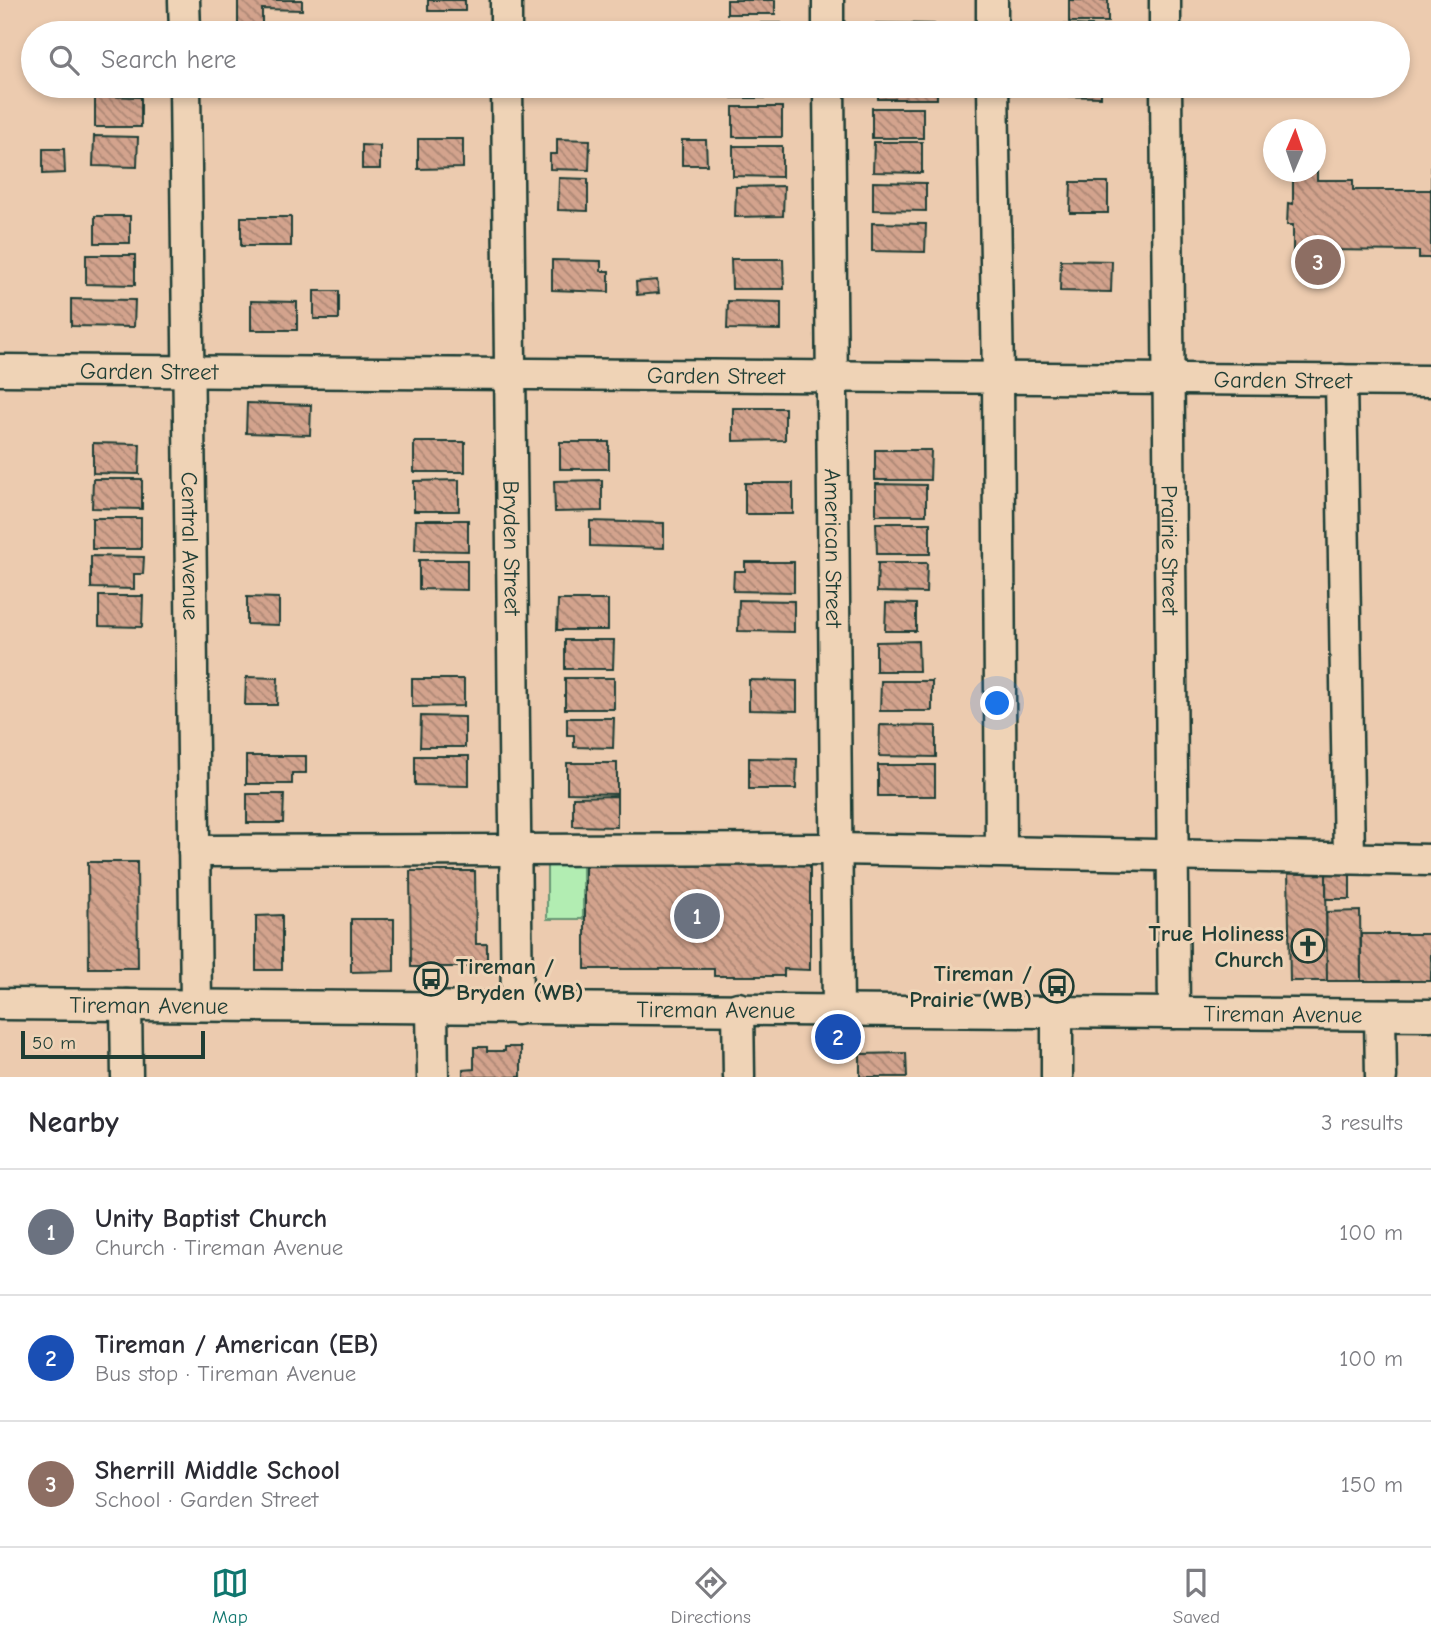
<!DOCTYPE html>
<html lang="en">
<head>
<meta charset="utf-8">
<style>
  :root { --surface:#fff; --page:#f2f2f3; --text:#2b2b33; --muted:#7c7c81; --line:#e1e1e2; --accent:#0f766e }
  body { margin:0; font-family:"Comic Neue",sans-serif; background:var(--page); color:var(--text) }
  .compass { position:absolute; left:1263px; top:119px; width:63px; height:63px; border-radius:50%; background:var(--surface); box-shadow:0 4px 10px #0003; rotate:2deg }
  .scale { position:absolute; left:21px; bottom:18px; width:184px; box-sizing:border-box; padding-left:7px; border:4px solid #1f3d34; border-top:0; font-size:19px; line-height:24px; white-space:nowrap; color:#1f3d34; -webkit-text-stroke:5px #efd3b6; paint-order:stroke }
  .you { position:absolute; left:998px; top:704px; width:24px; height:24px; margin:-18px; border:5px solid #fff; border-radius:50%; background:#1a73e8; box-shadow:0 0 0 10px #1a73e833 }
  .badge { display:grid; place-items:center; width:46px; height:46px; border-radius:50%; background:var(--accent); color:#fff; font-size:23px; font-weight:700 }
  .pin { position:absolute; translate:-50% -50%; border:4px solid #fff; box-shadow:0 2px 7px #0006 }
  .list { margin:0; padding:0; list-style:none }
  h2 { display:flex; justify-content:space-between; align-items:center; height:91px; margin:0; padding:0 28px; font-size:30px }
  h2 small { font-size:23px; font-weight:400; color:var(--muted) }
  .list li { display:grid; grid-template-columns:46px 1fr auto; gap:21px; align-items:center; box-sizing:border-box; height:126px; padding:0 28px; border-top:2px solid var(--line) }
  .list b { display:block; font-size:26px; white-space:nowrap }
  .list p { margin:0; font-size:23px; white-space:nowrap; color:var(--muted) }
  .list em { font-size:23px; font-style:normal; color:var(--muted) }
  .icon { flex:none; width:38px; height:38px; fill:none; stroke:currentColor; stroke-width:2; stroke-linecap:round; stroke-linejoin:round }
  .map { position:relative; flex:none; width:1431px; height:1077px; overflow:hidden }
  .search { position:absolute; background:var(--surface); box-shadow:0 4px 10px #0003; left:21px; right:21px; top:21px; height:77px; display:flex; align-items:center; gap:18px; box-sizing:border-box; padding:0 24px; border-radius:38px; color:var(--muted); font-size:26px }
  .sheet { height:469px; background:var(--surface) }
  nav { display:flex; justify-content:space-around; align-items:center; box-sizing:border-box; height:98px; border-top:2px solid var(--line); background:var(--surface); font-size:19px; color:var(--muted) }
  nav a { display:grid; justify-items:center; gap:4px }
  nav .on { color:var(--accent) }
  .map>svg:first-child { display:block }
</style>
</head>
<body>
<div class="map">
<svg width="1431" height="1077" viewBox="0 0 1431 1077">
  <defs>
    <pattern id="building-back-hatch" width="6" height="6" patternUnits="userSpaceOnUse" patternTransform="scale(1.75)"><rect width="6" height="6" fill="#d3a38d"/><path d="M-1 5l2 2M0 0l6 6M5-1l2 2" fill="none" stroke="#ab8674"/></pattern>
  </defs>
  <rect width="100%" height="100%" fill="#eccbaf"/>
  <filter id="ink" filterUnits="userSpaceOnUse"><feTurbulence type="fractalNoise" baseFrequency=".0143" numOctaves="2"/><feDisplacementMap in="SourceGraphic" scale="14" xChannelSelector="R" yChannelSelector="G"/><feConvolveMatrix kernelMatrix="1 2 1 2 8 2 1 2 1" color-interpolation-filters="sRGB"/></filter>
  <g filter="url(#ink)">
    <path fill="#b2edb2" stroke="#689573" stroke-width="2" d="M547 864H583V919H547Z"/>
    <path fill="url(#building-back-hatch)" stroke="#1f3d34" stroke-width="2" d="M238 0H302V10L262 9V31H238Z
      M428 0H465V11H428Z
      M727 0H775V14H727Z
      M1069 0H1108V22H1069Z
      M719 23H781V33H719Z
      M876 23 934 24V33H876Z
      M1051 24 1110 27V33H1051Z
      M557 29H589V33H557Z
      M732 86H782V98H732Z
      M878 86H937V99H878Z
      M1058 86H1101V97L1058 96Z
      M95 96 141 97V127H95Z
      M733 107H782V137H733Z
      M872 108H923V138H872Z
      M94 136 138 137 137 167 93 166Z
      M418 139H463V168L418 169Z
      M557 139 590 140 589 170 550 169V154H557Z
      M682 140H706L707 165H682Z
      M874 142H922V173L873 172Z
      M362 145 380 146V169H362Z
      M733 146H782V177L733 176Z
      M1431 147V258H1419V251L1320 250V261H1293V225H1287L1288 203 1293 204V172L1317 171V180H1353V190H1431Z
      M43 149H64L65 173 43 174Z
      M559 178 588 179V211L558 210Z
      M873 182 926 183V211L873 210Z
      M1071 182H1108V213H1070Z
      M784 186 783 216 735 217 736 187Z
      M95 216H130V243H95Z
      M241 217H291V246H241Z
      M872 223 926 224 925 252 872 251Z
      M86 255H135V285L86 284Z
      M731 259H783L784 289H732Z
      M552 260 601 261V271H609V292L552 290Z
      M1061 260 1112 261 1111 292 1060 291Z
      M657 280 659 293 637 295 636 282Z
      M314 291H339V319H314Z
      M71 299 135 300 134 327 71 326Z
      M251 301 297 302V330H251Z
      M728 301 781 302V330L727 329Z
      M247 403 311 405 310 435 246 433Z
      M733 408H785V440L733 441Z
      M414 442H465V472H414Z
      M560 442H609V469H560Z
      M93 443 140 444 139 474 93 473Z
      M875 450H931L930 480H875Z
      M93 479H142V509L92 508Z
      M459 480V511H414V481Z
      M602 480V511L555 512 554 481Z
      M745 483H793V514H745Z
      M876 484 926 485V515H876Z
      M92 518H141V549H92Z
      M416 520H468V551L415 550Z
      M590 521 664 523V548L590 546Z
      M876 523H930V554H877Z
      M91 556 144 557 143 574H134V589L91 588Z
      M419 560H467V590L419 589Z
      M745 562H794V592L733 591 734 571H745Z
      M878 563H927L926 593 877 592Z
      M99 596H143L142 627 99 626Z
      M247 597 279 598V625L247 624Z
      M558 600H608V630H557Z
      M739 600 794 601V632L738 631Z
      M886 603 916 604V631H885Z
      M565 640H614L613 669H565Z
      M918 641 919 671H876V642Z
      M246 677 278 678 277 705H245Z
      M565 678H614V709H565Z
      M412 679H464V706L412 707Z
      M749 680 797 681V711L749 710Z
      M881 681H932V711H880Z
      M421 716 465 717V747H420Z
      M567 718H614L613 748 574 747V735H567Z
      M880 725 936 726V757L879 756Z
      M246 756H306V773H292V784H246Z
      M415 756H469V786L415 785Z
      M749 758 797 759 796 789H749Z
      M567 763H617V794L567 793Z
      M878 765H935V796H878Z
      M247 794H284L283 823H247Z
      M617 796V827L573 826V797Z
      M88 862H137L138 968H89Z
      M585 863H810V970L784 969V976H714V969H585Z
      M410 871H475L476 944H487V967H411Z
      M1326 871 1327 981H1290L1288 872Z
      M1326 871H1350V899H1326Z
      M1360 911 1361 981H1327L1326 912Z
      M282 915V970H256V916Z
      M351 919H394V971L351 972Z
      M1361 934H1431V981H1361Z
      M474 1047H487V1051H505V1047H521V1077H463V1070L474 1069Z
      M906 1053 907 1077H860V1054Z"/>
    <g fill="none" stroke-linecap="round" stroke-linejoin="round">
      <defs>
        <g id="minor">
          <path d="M184 0 185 33"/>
          <path d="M506 0V33"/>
          <path d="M828 0V33"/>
          <path d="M992 0V33"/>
          <path d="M1165 0V33"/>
          <path id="s1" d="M185 86 196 1005"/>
          <path id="s2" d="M507 86 517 1009"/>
          <path id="s3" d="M829 86 838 1011"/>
          <path d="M993 86 998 378 1001 851"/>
          <path id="s4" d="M1166 86 1174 1013"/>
          <path id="s5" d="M0 370 1431 381"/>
          <path d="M1341 380 1349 858"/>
          <path d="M194 851 837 849 1431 860"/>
          <path id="s6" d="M0 1004 1431 1015"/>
          <path d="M126 1005 127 1077"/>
          <path d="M432 1008 433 1077"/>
          <path d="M738 1008 739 1077"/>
          <path d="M1057 1013V1077"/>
          <path d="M1380 1015 1381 1077"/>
        </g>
      </defs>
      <use href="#minor" stroke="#1f3d34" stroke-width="35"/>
      <use href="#minor" stroke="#efd3b6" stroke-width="30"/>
    </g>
  </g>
  <defs>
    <symbol id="church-ring" viewBox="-11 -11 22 22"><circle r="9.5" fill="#efd3b6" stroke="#1f3d34" stroke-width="1.5"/><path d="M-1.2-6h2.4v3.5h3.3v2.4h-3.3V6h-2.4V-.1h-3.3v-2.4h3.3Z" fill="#1f3d34"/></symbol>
    <symbol id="bus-ring" viewBox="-11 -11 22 22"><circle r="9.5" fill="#efd3b6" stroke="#1f3d34" stroke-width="1.5"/><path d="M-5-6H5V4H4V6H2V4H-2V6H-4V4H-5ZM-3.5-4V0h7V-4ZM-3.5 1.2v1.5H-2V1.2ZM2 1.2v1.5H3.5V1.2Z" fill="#1f3d34"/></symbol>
  </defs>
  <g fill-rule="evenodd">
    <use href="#church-ring" x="1289" y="927" width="38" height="38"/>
    <use href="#bus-ring" x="412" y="960" width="38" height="38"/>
    <use href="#bus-ring" x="1038" y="967" width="38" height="38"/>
  </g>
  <g text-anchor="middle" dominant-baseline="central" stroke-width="6" stroke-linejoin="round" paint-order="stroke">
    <g font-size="23" fill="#1f3d34" stroke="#efd3b6">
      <text stroke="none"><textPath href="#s5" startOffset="149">Garden Street</textPath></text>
      <text stroke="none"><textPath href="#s5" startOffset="716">Garden Street</textPath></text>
      <text stroke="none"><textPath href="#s5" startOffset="1283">Garden Street</textPath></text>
      <text stroke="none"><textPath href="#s1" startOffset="460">Central Avenue</textPath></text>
      <text stroke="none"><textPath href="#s2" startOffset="462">Bryden Street</textPath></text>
      <text stroke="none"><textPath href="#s3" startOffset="462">American Street</textPath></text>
      <text stroke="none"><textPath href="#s4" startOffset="464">Prairie Street</textPath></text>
      <text stroke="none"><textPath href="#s6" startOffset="149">Tireman Avenue</textPath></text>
      <text stroke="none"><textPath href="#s6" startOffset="716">Tireman Avenue</textPath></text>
      <text stroke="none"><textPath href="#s6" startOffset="1283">Tireman Avenue</textPath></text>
    </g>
    <g font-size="23" font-weight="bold" fill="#1f3d34" stroke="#efd3b6" text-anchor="end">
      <text x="1284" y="933">True Holiness<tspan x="1284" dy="26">Church</tspan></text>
      <text x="456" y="966" text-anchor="start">Tireman /<tspan x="456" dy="26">Bryden (WB)</tspan></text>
      <text x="1032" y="973">Tireman /<tspan x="1032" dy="26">Prairie (WB)</tspan></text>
    </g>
  </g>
</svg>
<svg class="compass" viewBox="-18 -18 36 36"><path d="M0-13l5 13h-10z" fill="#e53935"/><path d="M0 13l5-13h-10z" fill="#7c7c81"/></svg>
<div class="scale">50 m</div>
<div class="you"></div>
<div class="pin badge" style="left:697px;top:916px;background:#6b7280">1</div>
<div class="pin badge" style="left:838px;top:1037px;background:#1a4fb4">2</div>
<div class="pin badge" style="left:1318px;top:262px;background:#8d6e63">3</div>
<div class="search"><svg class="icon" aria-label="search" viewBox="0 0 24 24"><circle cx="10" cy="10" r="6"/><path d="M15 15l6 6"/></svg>Search here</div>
</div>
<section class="sheet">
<h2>Nearby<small>3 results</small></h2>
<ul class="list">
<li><span class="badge" style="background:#6b7280">1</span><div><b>Unity Baptist Church</b><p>Church · Tireman Avenue</p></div><em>100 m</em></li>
<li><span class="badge" style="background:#1a4fb4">2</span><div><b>Tireman / American (EB)</b><p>Bus stop · Tireman Avenue</p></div><em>100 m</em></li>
<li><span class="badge" style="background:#8d6e63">3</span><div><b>Sherrill Middle School</b><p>School · Garden Street</p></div><em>150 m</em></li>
</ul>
</section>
<nav>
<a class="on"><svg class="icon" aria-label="map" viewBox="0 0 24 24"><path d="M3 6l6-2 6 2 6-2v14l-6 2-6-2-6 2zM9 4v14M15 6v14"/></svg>Map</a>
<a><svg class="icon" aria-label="directions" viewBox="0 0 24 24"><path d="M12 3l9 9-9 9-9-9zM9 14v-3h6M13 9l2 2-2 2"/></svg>Directions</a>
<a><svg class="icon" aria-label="saved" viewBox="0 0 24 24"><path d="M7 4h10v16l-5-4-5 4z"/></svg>Saved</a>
</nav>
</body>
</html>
